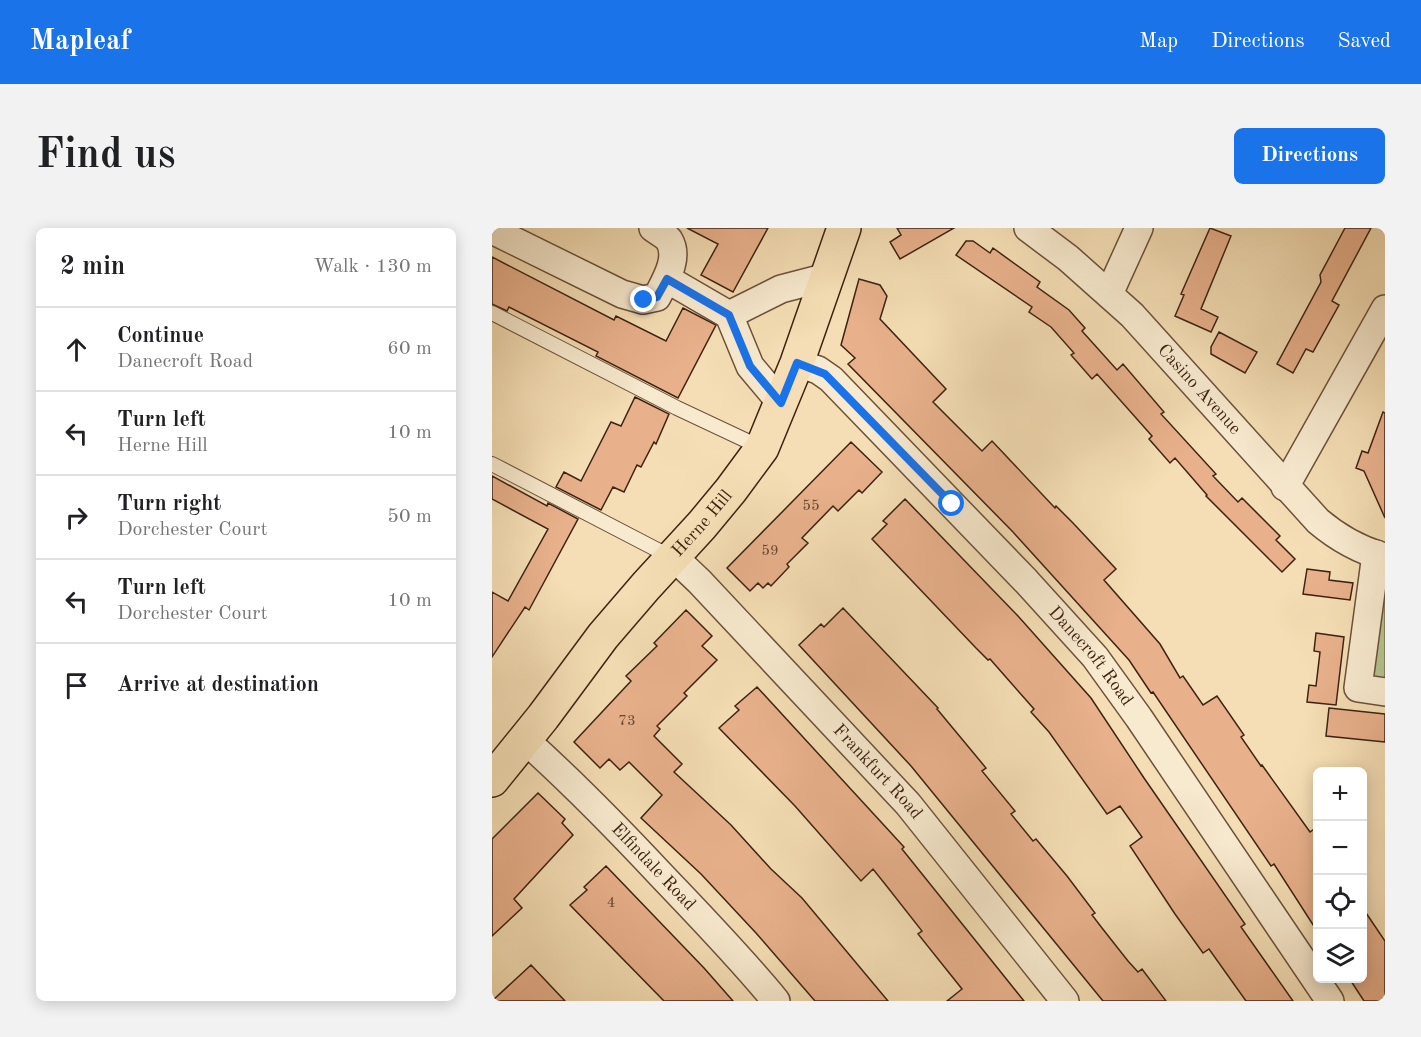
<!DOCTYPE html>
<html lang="en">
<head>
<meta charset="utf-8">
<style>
  :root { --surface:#fff; --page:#f2f2f2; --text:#202124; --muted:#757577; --line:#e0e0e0; --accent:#1a73e8 }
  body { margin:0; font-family:"Old Standard TT",serif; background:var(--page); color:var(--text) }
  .controls { position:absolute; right:18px; bottom:18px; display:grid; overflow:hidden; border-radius:9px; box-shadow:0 3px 15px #0003 }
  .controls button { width:54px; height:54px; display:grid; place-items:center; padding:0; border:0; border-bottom:2px solid var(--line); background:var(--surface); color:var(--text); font:30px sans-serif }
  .stop { position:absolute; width:18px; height:18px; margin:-14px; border:4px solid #1a73e8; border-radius:50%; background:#fff }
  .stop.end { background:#1a73e8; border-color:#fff; box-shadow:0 2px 6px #0008 }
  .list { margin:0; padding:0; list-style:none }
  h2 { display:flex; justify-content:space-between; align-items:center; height:78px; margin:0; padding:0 24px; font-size:26px }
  h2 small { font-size:20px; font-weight:400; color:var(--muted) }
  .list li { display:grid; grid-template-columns:39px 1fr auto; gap:18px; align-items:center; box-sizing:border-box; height:84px; padding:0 24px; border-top:2px solid var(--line) }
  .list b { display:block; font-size:22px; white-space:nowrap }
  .list p { margin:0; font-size:20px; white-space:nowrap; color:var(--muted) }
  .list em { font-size:20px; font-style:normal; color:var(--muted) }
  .icon { flex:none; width:33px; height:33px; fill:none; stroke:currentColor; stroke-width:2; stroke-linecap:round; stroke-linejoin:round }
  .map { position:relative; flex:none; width:893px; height:773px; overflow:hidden; border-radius:9px }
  header { display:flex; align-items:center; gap:36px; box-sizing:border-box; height:84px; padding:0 30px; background:var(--accent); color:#fff }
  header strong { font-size:28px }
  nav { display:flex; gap:33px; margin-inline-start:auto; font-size:21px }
  .intro { display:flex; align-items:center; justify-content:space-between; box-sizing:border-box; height:144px; padding:0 36px }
  h1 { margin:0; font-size:42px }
  .button { padding:15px 27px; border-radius:9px; background:var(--accent); color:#fff; font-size:21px; font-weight:700 }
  main { display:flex; gap:36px; padding:0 36px }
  aside { flex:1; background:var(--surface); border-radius:9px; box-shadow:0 3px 15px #0003 }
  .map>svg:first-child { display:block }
</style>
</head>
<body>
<header>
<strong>Mapleaf</strong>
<nav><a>Map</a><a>Directions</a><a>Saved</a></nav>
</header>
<div class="intro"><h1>Find us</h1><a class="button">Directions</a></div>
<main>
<aside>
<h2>2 min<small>Walk · 130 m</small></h2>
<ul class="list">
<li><svg class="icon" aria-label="ahead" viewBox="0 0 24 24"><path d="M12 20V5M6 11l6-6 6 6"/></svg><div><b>Continue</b><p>Danecroft Road</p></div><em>60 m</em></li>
<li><svg class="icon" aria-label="left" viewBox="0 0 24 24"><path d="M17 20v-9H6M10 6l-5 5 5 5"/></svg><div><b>Turn left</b><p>Herne Hill</p></div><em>10 m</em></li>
<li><svg class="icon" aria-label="right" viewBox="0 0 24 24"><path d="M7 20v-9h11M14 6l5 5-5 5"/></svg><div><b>Turn right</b><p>Dorchester Court</p></div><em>50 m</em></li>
<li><svg class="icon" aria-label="left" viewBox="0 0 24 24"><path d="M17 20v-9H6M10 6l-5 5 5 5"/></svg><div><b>Turn left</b><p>Dorchester Court</p></div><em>10 m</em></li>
<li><svg class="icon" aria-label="arrive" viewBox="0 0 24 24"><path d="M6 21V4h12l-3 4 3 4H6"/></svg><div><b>Arrive at destination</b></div></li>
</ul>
</aside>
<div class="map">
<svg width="893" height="773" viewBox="0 0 893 773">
  <rect width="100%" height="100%" fill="#f5deb5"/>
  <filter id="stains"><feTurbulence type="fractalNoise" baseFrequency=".00333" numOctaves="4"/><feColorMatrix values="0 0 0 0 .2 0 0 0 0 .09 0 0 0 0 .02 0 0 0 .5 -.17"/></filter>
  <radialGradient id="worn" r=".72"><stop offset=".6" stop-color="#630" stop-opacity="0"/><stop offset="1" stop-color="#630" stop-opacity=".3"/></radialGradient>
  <path fill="#b5c292" stroke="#7a7252" stroke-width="1.5" d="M893 350V457L872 454Z"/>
  <path fill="#e8b18c" stroke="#3e2213" stroke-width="1.5" d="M195 0H276L241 64 209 47 226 16Z
    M405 0H462L408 31 398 14 409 7Z
    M718 0 739 8 709 81 726 89 719 104 683 88 692 67 689 66Z
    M853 0H879L840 73 847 77 821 124 814 121 801 145 785 136 829 54 828 47Z
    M474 13H481L498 25 501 20 548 54 545 59 577 82 593 100 590 103 625 142 631 136 672 184 669 186 724 246 721 248 746 274 750 270 788 308 784 312 803 331 790 344 714 268 715 267 683 230 678 235 657 211 660 208 605 146 600 151 579 127 582 125 559 99 537 84 540 79 464 27Z
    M0 29 122 92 124 88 174 113 191 80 224 97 186 170 104 128 106 124 17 79 15 83 0 76Z
    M367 51 388 57 395 68 388 91 454 161 441 174 490 223 500 213 563 280 564 278 581 295 624 341 612 352 668 416 688 450 691 448 711 477 725 468 752 507 749 509 769 538 770 537 818 604 825 599V703L782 636 779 638 661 464 659 465 637 432 521 304 356 136 363 130 349 117Z
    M727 104 765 124 753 145 719 126V119Z
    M143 169 177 186 164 216 162 214 149 239 145 237 132 264 121 259 109 282 64 259 72 244 89 253 119 194 129 198Z
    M891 184 893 185V290L872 243 864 240 870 223 876 225Z
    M359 214 390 244 370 265 367 262 346 283 341 278 310 310 316 315 295 336 297 339 279 358 276 355 271 360 266 355 258 363 235 340Z
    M0 248 55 278 56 275 86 291 37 382 33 379 0 429V364L16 373 56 301 0 271Z
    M413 271 526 388 599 470 652 550 753 696 749 699 801 773H754L717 721 711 725 683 686 638 618 650 609 628 578 615 586 557 504 539 484 542 481 498 431 496 432 484 420 380 311 395 296 391 293Z
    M815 341 838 344 837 352 861 355 858 372 811 366Z
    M351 380 446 480 445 481 494 540 490 543 523 583 519 586 541 613 544 611 575 648 603 685 600 687 610 700 636 733 646 744 650 741 674 773H611L419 538 307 417 329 396 332 399Z
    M194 382 220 408 210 418 225 432 192 465 195 468 165 498 168 501 162 508 190 536 182 544 239 597 279 641 310 670 396 773H323L264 705 209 646 149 590 170 567 137 534 128 542 117 531 108 540 82 514 139 453 134 448 165 418 162 415Z
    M824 405 852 409 844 477 815 474 817 457 824 458 828 424 822 423Z
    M265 459 412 619 410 621 532 773H455L470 761 426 706 430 703 393 656 381 641 369 653 303 578 227 500 247 482 243 478Z
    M837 480 893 486V514L834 508Z
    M46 565 73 591 70 595 81 607 22 671 30 680 0 708V611Z
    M114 638 212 740 241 773H172L78 677 95 662 92 659Z
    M870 679 893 713V773H872L857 750H870Z
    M39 737 73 773H0Z"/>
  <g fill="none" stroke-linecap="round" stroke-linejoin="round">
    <defs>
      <path id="service" d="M0 85 185 180 270 220
        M0 236 179 329"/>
      <g id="minor">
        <path id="s1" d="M536 0 576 30 640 87 826 293C846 310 867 322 893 329"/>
        <path d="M0 2 130 66 151 72 165 69C173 53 188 30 177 12 174 8 165 3 161 0"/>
        <path d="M175 51 237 87 258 138 289 175"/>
        <path d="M617 66 647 0"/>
        <path d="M237 87 289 61 335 49"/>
        <path id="s2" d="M305 135 326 142 339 151 534 353 603 429 647 490 838 773"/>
        <path d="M793 259 893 81"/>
        <path d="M884 326 866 460 893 464"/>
        <path id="s3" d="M180 330 187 334 207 353 416 576 573 773"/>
        <path id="s4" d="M32 511C80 554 125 600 169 647 208 688 248 729 284 773"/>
      </g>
      <g id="primary">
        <path id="s5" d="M0 552 51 489 111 408 154 358 210 297 239 262 270 220 305 135 352 0"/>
      </g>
    </defs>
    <use href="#service" stroke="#6c513c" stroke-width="16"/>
    <use href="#minor" stroke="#6c513c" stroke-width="30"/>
    <use href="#primary" stroke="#3e2213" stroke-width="36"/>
    <use href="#service" stroke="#f8eacf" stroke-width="14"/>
    <use href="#minor" stroke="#f8eacf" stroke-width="27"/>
    <use href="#primary" stroke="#f5deb5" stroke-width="33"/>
  </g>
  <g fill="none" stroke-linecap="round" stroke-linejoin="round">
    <path stroke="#1a73e8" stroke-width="8" d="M152 72 165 69 175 51 237 87 258 138 289 175 305 135 333 146 460 276"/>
  </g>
  <g text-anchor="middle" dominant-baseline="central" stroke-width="5" stroke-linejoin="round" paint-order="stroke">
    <g font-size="15" fill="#684631">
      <text x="319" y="278">55</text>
      <text x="278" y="323">59</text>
      <text x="135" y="493">73</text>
      <text x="119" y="675">4</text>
    </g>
    <g font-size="18" fill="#3e2213" stroke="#f8eacf">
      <text stroke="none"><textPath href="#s1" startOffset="236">Casino Avenue</textPath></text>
      <text stroke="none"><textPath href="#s5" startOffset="332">Herne Hill</textPath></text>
      <text stroke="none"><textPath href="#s2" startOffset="418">Danecroft Road</textPath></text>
      <text stroke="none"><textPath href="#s3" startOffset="297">Frankfurt Road</textPath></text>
      <text stroke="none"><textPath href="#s4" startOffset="182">Elfindale Road</textPath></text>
    </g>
  </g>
  <rect width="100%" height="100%" filter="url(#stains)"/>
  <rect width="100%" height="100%" fill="url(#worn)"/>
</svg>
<div class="controls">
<button>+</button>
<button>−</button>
<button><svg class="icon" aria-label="locate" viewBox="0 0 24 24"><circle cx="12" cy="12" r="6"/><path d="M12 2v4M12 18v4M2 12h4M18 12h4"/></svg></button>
<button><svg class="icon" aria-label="layers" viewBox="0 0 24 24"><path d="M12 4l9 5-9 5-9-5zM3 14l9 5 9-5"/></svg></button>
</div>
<div class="stop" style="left:460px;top:276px"></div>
<div class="stop end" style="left:152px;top:72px"></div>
</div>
</main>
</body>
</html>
